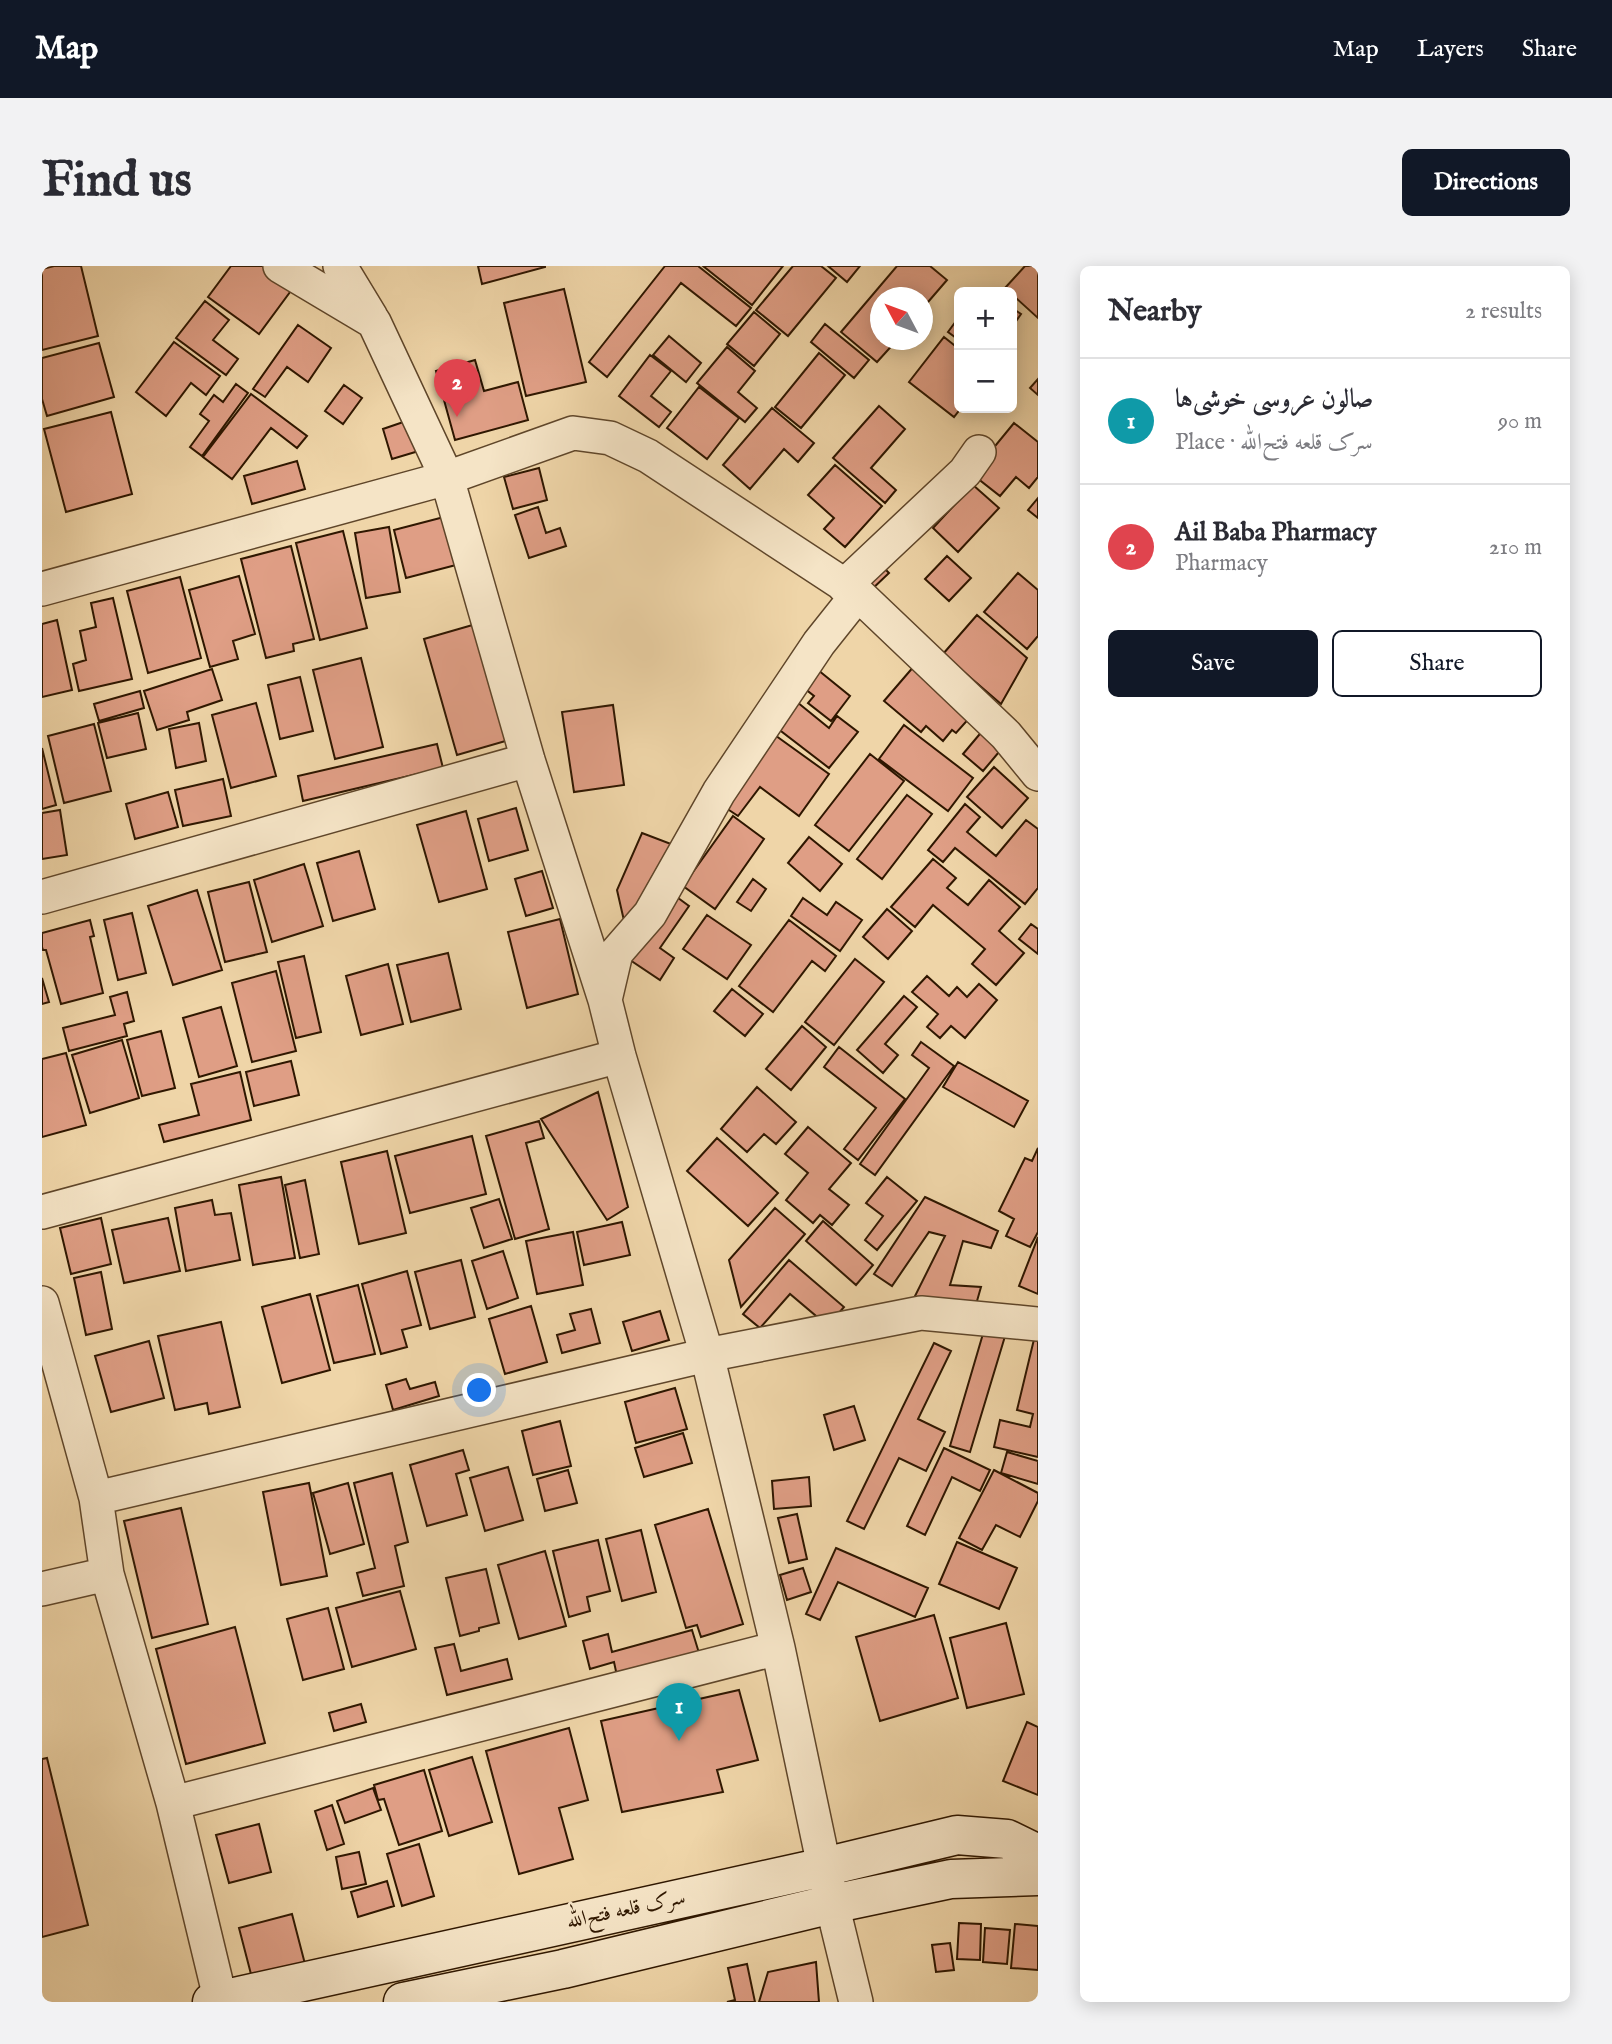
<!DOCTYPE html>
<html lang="en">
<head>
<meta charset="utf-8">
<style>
  :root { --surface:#fff; --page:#f2f2f3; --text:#2b2b33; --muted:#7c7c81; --line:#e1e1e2; --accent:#111827 }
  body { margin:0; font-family:"IM FELL English",Amiri,serif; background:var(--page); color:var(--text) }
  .controls { position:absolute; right:21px; top:21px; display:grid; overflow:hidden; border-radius:10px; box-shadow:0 4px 18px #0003 }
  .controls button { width:63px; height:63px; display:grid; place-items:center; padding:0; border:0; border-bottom:2px solid var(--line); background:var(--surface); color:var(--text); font:35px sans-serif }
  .compass { position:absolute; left:828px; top:21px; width:63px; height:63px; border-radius:50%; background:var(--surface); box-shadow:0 4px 18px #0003; rotate:311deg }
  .you { position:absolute; left:438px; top:1125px; width:24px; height:24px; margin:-18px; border:5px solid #fff; border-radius:50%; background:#1a73e8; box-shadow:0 0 0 10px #1a73e833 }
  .badge { display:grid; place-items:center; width:46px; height:46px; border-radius:50%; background:var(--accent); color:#fff; font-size:23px; font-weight:700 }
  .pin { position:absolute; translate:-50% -58px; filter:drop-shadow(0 2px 4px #0008) }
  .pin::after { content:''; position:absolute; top:37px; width:24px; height:21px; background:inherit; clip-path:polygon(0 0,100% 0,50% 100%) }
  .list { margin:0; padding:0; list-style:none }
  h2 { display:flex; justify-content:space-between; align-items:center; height:91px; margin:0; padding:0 28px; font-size:30px }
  h2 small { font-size:23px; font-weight:400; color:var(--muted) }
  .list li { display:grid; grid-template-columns:46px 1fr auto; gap:21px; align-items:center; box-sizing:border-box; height:126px; padding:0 28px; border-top:2px solid var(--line) }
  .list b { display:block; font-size:26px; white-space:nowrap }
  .list p { margin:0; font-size:23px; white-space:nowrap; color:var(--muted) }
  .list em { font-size:23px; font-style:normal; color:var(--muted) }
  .actions { display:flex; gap:14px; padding:21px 28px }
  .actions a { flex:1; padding:16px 0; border:2px solid var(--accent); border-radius:10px; text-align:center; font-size:24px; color:var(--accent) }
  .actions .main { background:var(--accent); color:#fff }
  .map { position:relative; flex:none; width:996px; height:1736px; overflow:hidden; border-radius:10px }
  header { display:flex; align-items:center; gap:42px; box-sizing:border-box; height:98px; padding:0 35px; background:var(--accent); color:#fff }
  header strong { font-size:33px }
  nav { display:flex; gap:38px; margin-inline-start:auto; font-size:24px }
  .intro { display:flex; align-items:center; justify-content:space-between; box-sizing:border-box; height:168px; padding:0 42px }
  h1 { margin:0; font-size:49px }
  .button { padding:18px 32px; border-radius:10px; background:var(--accent); color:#fff; font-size:24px; font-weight:700 }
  main { display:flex; gap:42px; padding:0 42px }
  aside { flex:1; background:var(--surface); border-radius:10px; box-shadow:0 4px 18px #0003 }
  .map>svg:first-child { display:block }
</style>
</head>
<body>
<header>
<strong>Map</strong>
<nav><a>Map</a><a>Layers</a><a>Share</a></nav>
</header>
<div class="intro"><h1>Find us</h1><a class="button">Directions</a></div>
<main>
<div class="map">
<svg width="996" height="1736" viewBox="0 0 996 1736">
  <rect width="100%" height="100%" fill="#efd5a8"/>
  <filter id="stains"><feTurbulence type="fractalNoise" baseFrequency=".00286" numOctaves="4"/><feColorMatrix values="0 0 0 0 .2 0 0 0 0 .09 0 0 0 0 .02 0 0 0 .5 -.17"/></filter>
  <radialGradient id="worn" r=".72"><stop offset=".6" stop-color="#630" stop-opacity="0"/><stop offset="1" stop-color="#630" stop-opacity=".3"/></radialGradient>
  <path fill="#df9e85" stroke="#2f1700" stroke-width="2" d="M12 0H39L56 70 0 84V3Z
    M189 0H221L251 22 217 68 166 31Z
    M436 0H503V1L440 18Z
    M623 0H656L709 42 694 60 639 17 565 111 547 96Z
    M661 0H741L710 39Z
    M751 0H779L794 12 746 70 714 44Z
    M786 0H818L805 16Z
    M855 0H888L905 14 880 43V32H838V74H855L835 96 799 66Z
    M983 0H996V52L963 22Z
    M522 23 544 116 484 130 462 37Z
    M163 35 187 54 171 74 196 93 184 109 134 72Z
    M970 42 979 48 970 61Z
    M712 46 738 68 712 100 685 78Z
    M917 51V74L906 66Z
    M783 58 827 94 812 112 769 76Z
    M256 59 289 82 266 116 245 101 223 131 211 123Z
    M627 70 659 97 644 116 611 89Z
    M902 71 917 83V142H919L912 151 867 116Z
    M132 76 178 110 164 129 149 117 124 150 94 126Z
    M57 77 72 131 5 150 0 133V92Z
    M685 81 713 105 696 126 715 142 703 156 655 117Z
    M777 87 803 109 759 162 733 141Z
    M608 89 629 105 609 130 629 146 617 161 577 130Z
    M433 94 442 125 476 116 486 154 413 174 394 105Z
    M996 113V129L988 122Z
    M194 118 206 127 160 190 148 181 167 155 158 148 172 129 181 136Z
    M302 119 320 132 301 158 283 145Z
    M657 121 697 152 665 193 625 162Z
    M209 128 265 170 255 182 229 162 190 213 161 191Z
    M837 140 863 163 829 202 854 224 843 237 791 192Z
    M730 142 772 177 756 196 742 183 708 223 681 199Z
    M69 146 90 228 24 246 2 163Z
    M370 153 380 184 350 193 341 163Z
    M972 157 996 176V211L987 222 974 211 958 230 930 208Z
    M255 195 263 223 210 238 202 210Z
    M793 199 840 240 803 281 782 263 792 252 766 229Z
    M497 202 505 234 471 243 462 211Z
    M931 219 957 242 916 286 891 262Z
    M996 232V252L986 244Z
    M496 241 504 267 518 262 524 280 487 292 473 249Z
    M402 251 414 299 364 312 352 264Z
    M347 261 358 326 324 332 313 267Z
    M301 265 325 362 278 374 254 277Z
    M249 280 272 373 251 378 252 385 224 392 199 293Z
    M905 290 929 312 907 335 883 313Z
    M834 294 847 307 827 326 815 313Z
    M976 307 996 324V370L985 383 942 346Z
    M197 310 213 368 191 375 196 393 168 401 147 324Z
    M138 311 159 392 106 407 85 325Z
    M71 332 90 413 37 425 31 398 44 394 38 365 54 361 49 337Z
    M935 349 985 392 959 438 901 388Z
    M15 354 30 424 0 431V358Z
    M434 358 467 474 415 489 382 373Z
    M319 392 341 481 293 493 271 404Z
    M873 399 930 449 914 467 910 464 901 475 884 460 879 466 842 435Z
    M170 403 180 434 145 446 147 454 115 464 102 425Z
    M776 404 808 430 789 455 766 437 772 430 762 422Z
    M258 411 271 465 238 473 226 419Z
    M98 425 102 442 57 455 52 438Z
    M755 436 787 462 795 450 816 466 787 502 735 462Z
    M214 437 234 510 189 522 170 449Z
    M571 439 582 519 532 526 520 446Z
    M96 447 104 483 65 492 56 457Z
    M157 457 164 495 134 502 127 463Z
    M52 458 69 525 22 537 6 470Z
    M862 459 931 512 906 545 837 493Z
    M942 463 962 480 941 505 921 488Z
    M730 467 787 508 757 550 718 521 696 550 678 538Z
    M395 478 401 502 261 535 256 510Z
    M0 482 14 539 0 543Z
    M828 488 862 515 807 585 773 559Z
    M952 501 986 532 960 562 925 531Z
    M181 513 189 550 141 560 133 524Z
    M126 526 136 561 93 573 84 538Z
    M865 529 890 548 840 613 815 593Z
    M923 538 938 551 925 566 954 590 984 554 996 563V622L983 638 913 582 901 596 886 584Z
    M474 542 486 584 447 595 436 553Z
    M18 544 25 589 0 593V547Z
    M424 545 445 623 397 636 375 559Z
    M691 550 722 573 673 643 641 620Z
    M600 567 629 578 583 659 575 624Z
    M767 571 800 598 778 625 746 597Z
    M317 585 333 643 291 655 275 597Z
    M891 593 914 612 905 622 926 639 947 614 978 641 957 665 982 687 954 719 930 698 943 683 891 639 873 661 849 641Z
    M262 598 281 660 230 676 212 614Z
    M500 605 511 642 484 650 473 613Z
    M711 613 724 623 709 645 695 636Z
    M207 616 225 686 183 696 166 626Z
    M155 624 180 704 131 719 106 640Z
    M632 629 647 640 618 682 632 692 618 714 588 694Z
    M761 632 785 649 794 636 820 654 798 685 749 650Z
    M845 643 870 665 846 693 821 671Z
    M90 647 104 707 76 714 62 654Z
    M665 649 709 679 685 713 641 683Z
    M518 653 536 728 485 742 466 666Z
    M48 654 52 670 48 671 61 727 19 738 4 684H1L0 681V667Z
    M747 654 794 690 783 705 770 695 731 746 697 720Z
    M989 658 996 663V688L977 673Z
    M406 687 419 743 369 756 355 699Z
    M262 690 279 766 254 772 236 696Z
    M813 693 842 716 792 779 763 756Z
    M346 698 361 758 319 769 304 710Z
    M234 705 254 785 210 796 190 717Z
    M885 710 907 730 915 721 925 731 937 718 955 734 923 772 909 760 898 772 885 761 896 748 870 726Z
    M0 712 7 736 0 738Z
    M690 723 721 748 703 770 672 745Z
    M85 726 92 755 82 758 85 770 27 785 21 762 73 749 68 731Z
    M862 730 875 741 843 778 856 789 841 807 815 784Z
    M179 741 195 800 157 811 141 752Z
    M760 760 784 781 749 824 724 803Z
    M119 765 133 822 100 830 85 774Z
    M80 774 97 832 48 847 30 789Z
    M879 776 912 800 833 909 818 898 887 802 870 789Z
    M797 781 863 833 816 894 802 883 834 842 782 801Z
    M24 787 44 859 0 871V793Z
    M249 795 257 829 212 840 204 806Z
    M916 796 986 835 972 861 901 821Z
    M198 806 209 854 122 876 117 859 157 849 149 818Z
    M715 821 754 856 734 878 722 868 705 886 679 863Z
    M556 826 586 941 565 954 499 853Z
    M497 855 502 872 484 877 507 963 473 973 444 870Z
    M766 861 809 897 787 923 807 939 790 959 778 949 771 957 744 934 766 907 743 888Z
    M430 870 444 928 368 947 353 890Z
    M675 872 736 927 706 960 645 905Z
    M996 882V966L988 981 964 970 972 953 957 945 983 892 990 895Z
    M345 885 364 967 317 978 299 896Z
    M239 911 253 992 211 999 197 919Z
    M845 911 875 935 835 984 823 974 841 950 824 937Z
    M263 914 277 988 258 992 243 919Z
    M883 931 956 965 949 982 921 975 908 1019 939 1021 933 1042 869 1038 903 970 887 966 850 1020 832 1008Z
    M457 933 470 973 442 982 429 942Z
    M170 934 173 949 189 947 198 994 144 1005 133 942Z
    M733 942 763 968 699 1041 687 994Z
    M59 952 69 998 29 1008 18 962Z
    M126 952 138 1005 82 1017 70 964Z
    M781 955 831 999 814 1019 764 975Z
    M580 956 588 989 542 999 535 966Z
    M531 966 541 1019 495 1028 484 975Z
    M996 971V1028L977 1020Z
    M461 985 476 1032 445 1043 430 995Z
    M419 994 433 1051 388 1063 373 1006Z
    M747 994 802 1041 786 1060 748 1028 718 1062 701 1048Z
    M365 1005 379 1059 360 1064 365 1081 339 1088 320 1018Z
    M59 1006 70 1063 44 1069 32 1012Z
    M316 1019 333 1088 292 1097 275 1030Z
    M268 1028 288 1104 240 1117 220 1041Z
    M489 1040 505 1096 463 1108 447 1053Z
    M549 1043 558 1077 520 1087 515 1069 533 1064 528 1048Z
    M618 1045 627 1074 590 1085 581 1056Z
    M179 1056 198 1141 167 1148 165 1137 133 1144 116 1070Z
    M943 1061 964 1067 928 1186 908 1180Z
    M994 1065 996 1066V1191L952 1181 958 1154 988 1161 991 1148 975 1144Z
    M107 1075 122 1132 69 1146 53 1090Z
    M892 1077 909 1085 876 1153 903 1166 884 1205 857 1192 822 1263 805 1255Z
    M364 1113 368 1123 393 1116 397 1130 351 1144 344 1119Z
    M633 1122 645 1163 594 1177 583 1136Z
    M812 1140 823 1174 792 1184 782 1149Z
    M518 1155 529 1200 491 1209 480 1165Z
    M641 1167 650 1197 602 1211 593 1182Z
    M902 1182 948 1204 938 1225 910 1211 883 1269 865 1260Z
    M421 1184 427 1204 414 1208 425 1249 385 1260 368 1199Z
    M965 1186 996 1195V1218L959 1207Z
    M466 1201 481 1254 443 1265 428 1212Z
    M526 1204 535 1237 503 1245 495 1213Z
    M952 1204 996 1227V1235L978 1271 954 1259 940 1284 917 1272Z
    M350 1207 366 1276 353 1280 362 1320 321 1330 315 1307 333 1302 312 1217Z
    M767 1211 769 1240 732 1243 730 1215Z
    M267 1217 285 1310 239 1319 221 1226Z
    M306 1217 322 1278 288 1288 271 1227Z
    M139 1242 166 1358 110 1372 82 1255Z
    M666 1243 701 1358 659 1371 655 1359 644 1362 613 1259Z
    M755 1248 765 1293 747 1297 736 1252Z
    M599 1264 614 1326 580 1335 564 1273Z
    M556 1274 568 1325 545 1331 548 1345 527 1351 511 1285Z
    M915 1276 975 1302 957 1343 897 1318Z
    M794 1282 886 1322 873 1351 796 1316 778 1354 764 1348Z
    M503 1285 524 1360 477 1373 456 1299Z
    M761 1302 769 1326 745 1334 738 1309Z
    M444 1303 457 1357 437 1362V1365L418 1370 404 1312Z
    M358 1325 374 1383 310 1401 294 1342Z
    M286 1342 302 1403 261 1414 245 1353Z
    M892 1349 916 1432 838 1455 814 1371Z
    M964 1357 982 1428 925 1442 908 1372Z
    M193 1361 223 1477 144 1498 114 1383Z
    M650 1364 657 1387 575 1410 572 1396 548 1403 541 1375 566 1368 570 1386Z
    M412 1378 419 1405 465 1393 470 1413 405 1429 393 1382Z
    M697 1424 716 1494 675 1504 681 1526 580 1546 559 1455Z
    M319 1438 324 1456 292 1465 287 1447Z
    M985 1456 996 1461V1529L961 1515Z
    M527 1462 546 1534 517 1542 531 1593 477 1608 444 1485Z
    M430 1491 450 1556 407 1570 387 1504Z
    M5 1492 46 1659 0 1671V1493Z
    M382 1504 400 1565 357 1579 342 1533 336 1534 332 1519Z
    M331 1522 339 1544 303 1557 295 1535Z
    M290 1539 302 1578 285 1584 273 1545Z
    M217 1558 229 1606 187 1617 174 1569Z
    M377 1578 392 1630 360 1640 345 1588Z
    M317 1586 324 1618 300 1623 294 1591Z
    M345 1615 352 1640 316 1651 309 1626Z
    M250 1648 263 1698 210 1712 197 1662Z
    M917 1657 939 1658 938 1694 915 1693Z
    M973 1658 996 1660V1704L969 1702Z
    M943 1662 968 1664 965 1698 941 1696Z
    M908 1677 912 1704 894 1706 890 1679Z
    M774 1696 777 1736H717L726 1706Z
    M705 1698 713 1736H685L693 1734 686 1702Z"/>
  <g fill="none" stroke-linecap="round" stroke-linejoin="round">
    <defs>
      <path id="minor" d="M238 0 332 56 405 212 486 494 563 734 577 790 665 1089 736 1382 790 1638 814 1736
        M298 0 329 51
        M802 320 923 206 937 186
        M0 323 405 212 531 167 568 172 606 190 816 328 964 469 996 508
        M0 631 486 494
        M563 734 574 687 608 648 677 526 777 377 816 328
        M0 946 577 790
        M0 1037 54 1232 65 1308 131 1537 179 1736
        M54 1232 665 1089 879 1047 996 1058
        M0 1323 65 1308
        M131 1537 736 1382"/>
      <path id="secondary" d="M170 1736 782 1601 915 1569 965 1573 996 1588
        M361 1736 521 1703 790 1638 909 1613 996 1610"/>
    </defs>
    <use href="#minor" stroke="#5f462a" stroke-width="36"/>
    <use href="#secondary" stroke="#2f1700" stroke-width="41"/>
    <use href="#minor" stroke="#f5e4c6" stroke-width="33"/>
    <use href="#secondary" stroke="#f5e4c6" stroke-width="38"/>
  </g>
  <g text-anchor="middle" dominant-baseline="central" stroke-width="5" stroke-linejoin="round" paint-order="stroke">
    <g font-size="21" fill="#2f1700" stroke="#f5e4c6">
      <text transform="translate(584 1644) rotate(-12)">سرک قلعه فتح‌الله</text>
    </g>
  </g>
  <rect width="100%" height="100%" filter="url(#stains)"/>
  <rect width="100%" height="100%" fill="url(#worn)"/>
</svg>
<div class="controls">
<button>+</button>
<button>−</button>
</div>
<svg class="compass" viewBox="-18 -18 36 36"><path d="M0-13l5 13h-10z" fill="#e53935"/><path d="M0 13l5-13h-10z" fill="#7c7c81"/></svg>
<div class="you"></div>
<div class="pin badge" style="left:637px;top:1475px;background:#0f9aa8">1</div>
<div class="pin badge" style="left:415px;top:151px;background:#e0444e">2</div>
</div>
<aside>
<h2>Nearby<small>2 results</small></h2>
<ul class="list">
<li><span class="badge" style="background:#0f9aa8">1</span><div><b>صالون عروسی خوشی‌ها</b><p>Place · سرک قلعه فتح‌الله</p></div><em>90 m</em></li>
<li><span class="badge" style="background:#e0444e">2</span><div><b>Ail Baba Pharmacy</b><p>Pharmacy</p></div><em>210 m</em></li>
</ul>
<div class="actions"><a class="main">Save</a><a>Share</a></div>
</aside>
</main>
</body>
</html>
